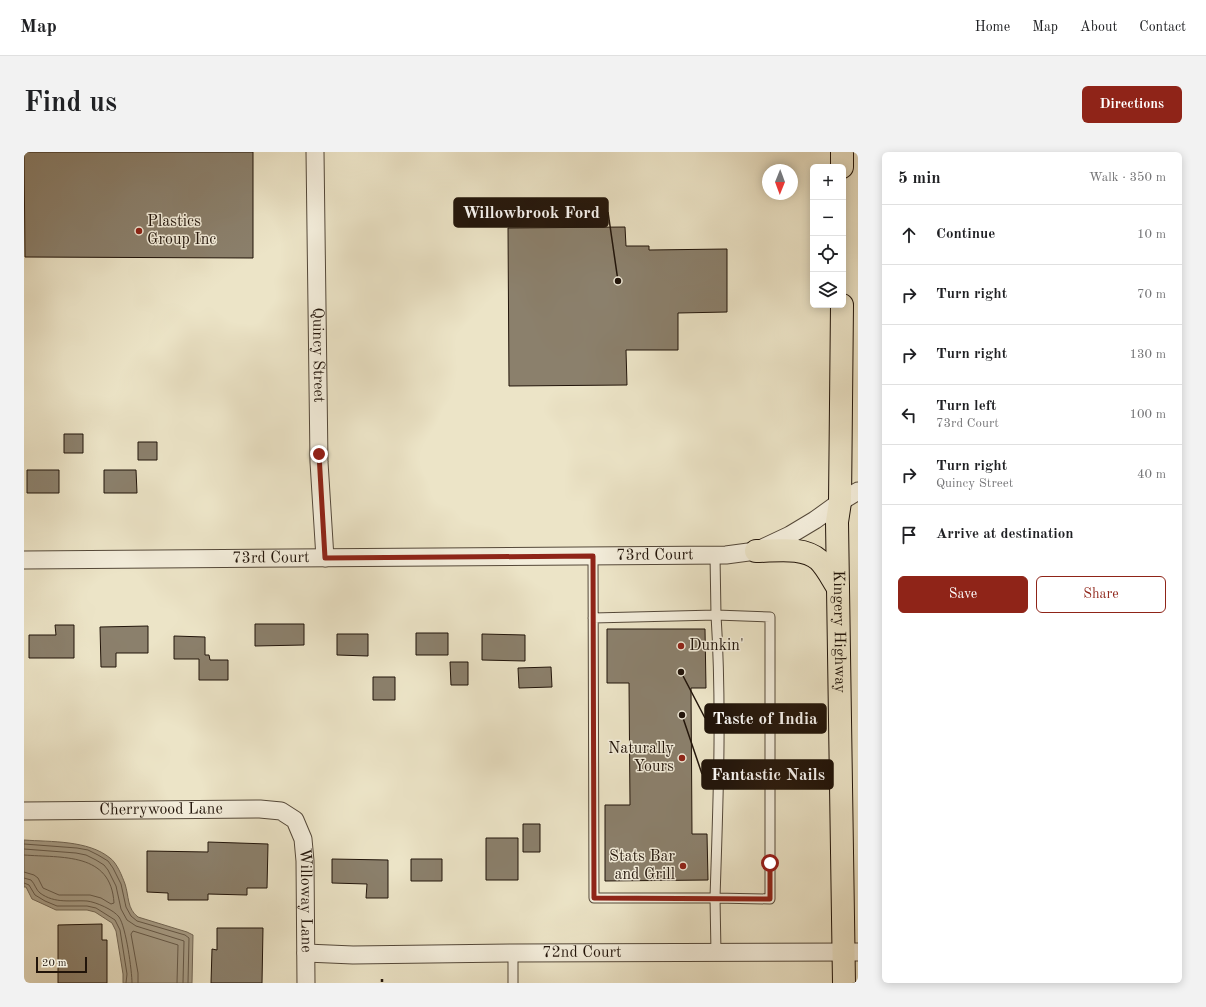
<!DOCTYPE html>
<html lang="en">
<head>
<meta charset="utf-8">
<style>
  :root { --surface:#fff; --page:#f2f2f2; --text:#202124; --muted:#757577; --line:#e0e0e0; --accent:#8f2418 }
  body { margin:0; font-family:"Old Standard TT",serif; background:var(--page); color:var(--text) }
  .controls { position:absolute; right:12px; top:12px; display:grid; overflow:hidden; border-radius:6px; box-shadow:0 2px 10px #0003 }
  .controls button { width:36px; height:36px; display:grid; place-items:center; padding:0; border:0; border-bottom:1px solid var(--line); background:var(--surface); color:var(--text); font:20px sans-serif }
  .compass { position:absolute; left:738px; top:12px; width:36px; height:36px; border-radius:50%; background:var(--surface); box-shadow:0 2px 10px #0003; rotate:181deg }
  .scale { position:absolute; left:12px; bottom:10px; width:51px; box-sizing:border-box; padding-left:4px; border:2px solid #21140a; border-top:0; font-size:11px; line-height:14px; white-space:nowrap; color:#21140a; -webkit-text-stroke:3px #f3eddb; paint-order:stroke }
  .stop { position:absolute; width:12px; height:12px; margin:-9px; border:3px solid #8f2418; border-radius:50%; background:#fff }
  .stop.end { background:#8f2418; border-color:#fff; box-shadow:0 1px 4px #0008 }
  .list { margin:0; padding:0; list-style:none }
  h2 { display:flex; justify-content:space-between; align-items:center; height:52px; margin:0; padding:0 16px; font-size:17px }
  h2 small { font-size:13px; font-weight:400; color:var(--muted) }
  .list li { display:grid; grid-template-columns:26px 1fr auto; gap:12px; align-items:center; box-sizing:border-box; height:60px; padding:0 16px; border-top:1px solid var(--line) }
  .list b { display:block; font-size:15px; white-space:nowrap }
  .list p { margin:0; font-size:13px; white-space:nowrap; color:var(--muted) }
  .list em { font-size:13px; font-style:normal; color:var(--muted) }
  .actions { display:flex; gap:8px; padding:12px 16px }
  .actions a { flex:1; padding:9px 0; border:1px solid var(--accent); border-radius:6px; text-align:center; font-size:14px; color:var(--accent) }
  .actions .main { background:var(--accent); color:#fff }
  .icon { flex:none; width:22px; height:22px; fill:none; stroke:currentColor; stroke-width:2; stroke-linecap:round; stroke-linejoin:round }
  .map { position:relative; flex:none; width:834px; height:831px; overflow:hidden; border-radius:6px }
  header { display:flex; align-items:center; gap:24px; box-sizing:border-box; height:56px; padding:0 20px; background:var(--surface); border-bottom:1px solid var(--line) }
  header strong { font-size:19px }
  nav { display:flex; gap:22px; margin-inline-start:auto; font-size:14px }
  .intro { display:flex; align-items:center; justify-content:space-between; box-sizing:border-box; height:96px; padding:0 24px }
  h1 { margin:0; font-size:28px }
  .button { padding:10px 18px; border-radius:6px; background:var(--accent); color:#fff; font-size:14px; font-weight:700 }
  main { display:flex; gap:24px; padding:0 24px }
  aside { flex:1; background:var(--surface); border-radius:6px; box-shadow:0 2px 10px #0003 }
  .map>svg:first-child { display:block }
</style>
</head>
<body>
<header>
<strong>Map</strong>
<nav><a>Home</a><a>Map</a><a>About</a><a>Contact</a></nav>
</header>
<div class="intro"><h1>Find us</h1><a class="button">Directions</a></div>
<main>
<div class="map">
<svg width="834" height="831" viewBox="0 0 834 831">
  <rect width="100%" height="100%" fill="#ece4c7"/>
  <filter id="stains"><feTurbulence type="fractalNoise" baseFrequency=".005" numOctaves="4"/><feColorMatrix values="0 0 0 0 .2 0 0 0 0 .09 0 0 0 0 .02 0 0 0 .5 -.17"/></filter>
  <radialGradient id="worn" r=".72"><stop offset=".6" stop-color="#630" stop-opacity="0"/><stop offset="1" stop-color="#630" stop-opacity=".3"/></radialGradient>
  <path fill="#a79d87" stroke="#716655" d="M0 688C27 690 64 688 86 706 93 711 98 724 101 732 105 744 103 757 114 765L163 780 169 783 168 831H99V822L92 779 88 771 71 760 63 758H32L19 752 8 747 2 735H0Z"/>
  <g fill="none" stroke-linecap="round" stroke-linejoin="round">
    <path stroke="#645848" stroke-width="1" d="M0 692 53 696 64 698 74 703 84 709 89 716 97 732 102 755 107 764 113 769 161 783 165 786 164 831
      M0 697 52 701 62 703 72 708 80 713 84 718 92 734 97 757 103 768 112 774 160 789 159 831
      M0 703C38 706 87 700 90 751L87 752 77 746 66 743H35L19 736 14 726 10 723 0 720
      M0 726 7 728C11 732 12 738 16 741 31 752 47 748 63 749 72 750 90 758 95 765 102 775 108 819 108 831
      M0 731 5 733 11 743 21 749 33 754H63L72 756 91 768 96 778 103 822 102 831
      M114 831V821L107 782 109 779 154 793 153 831"/>
  </g>
  <path fill="#8b806c" stroke="#21140a" d="M0 0H229V106L1 105Z
    M601 75 602 94H625V98L703 97V160L654 161V198H602L603 233 485 234 484 76Z
    M40 282H59V301H40Z
    M114 290H133V308H114Z
    M3 318H35V341H3Z
    M80 318H112L113 341H80Z
    M231 472H280V493L231 494Z
    M31 473H50V506H5V483H32Z
    M124 474V501H92V515H77L76 475Z
    M583 477H681L682 536H667L668 682H683L684 728 581 729V653H606L605 531H583Z
    M392 481H424V503H392Z
    M313 482H344V504L313 503Z
    M458 482 501 483V509L458 508Z
    M150 484 181 485V503H185L186 508H204V528H175V507H150Z
    M426 510H444V533H427Z
    M527 515 528 535 495 536 494 516Z
    M349 525H371V548H349Z
    M499 672H516V700H499Z
    M462 686H494V728H462Z
    M184 690 244 692 243 736H223V743L184 742V748H144V741L123 740V699L184 700Z
    M308 707 364 708V746H342L343 732 308 731Z
    M387 707H418V729H387Z
    M78 772V788H83V831H34V773Z
    M193 776H239L238 831H187L188 797 193 798Z"/>
  <g fill="none" stroke-linecap="round" stroke-linejoin="round">
    <defs>
      <path id="service" d="M569 404 570 746H691L692 801
        M692 463 746 465V747L691 746C694 652 698 558 692 463Z
        M569 466 692 463 691 404
        M489 831V801"/>
      <g id="minor">
        <path id="s1" d="M291 0 295 310 301 406"/>
        <path id="s2" d="M0 408 702 403 732 399 766 383 791 368 816 350 834 339"/>
        <path id="s3" d="M0 659 236 657 257 659 271 668 279 687 281 709 282 831"/>
        <path id="s4" d="M282 801 329 803 489 801 834 800"/>
      </g>
      <g id="trunk">
        <path d="M818 0V15"/>
        <path id="s5" d="M818 153 816 350 813 370 820 831"/>
        <path d="M732 399C752 399 779 394 795 408 803 416 808 427 814 436"/>
      </g>
    </defs>
    <use href="#service" stroke="#544839" stroke-width="11"/>
    <use href="#minor" stroke="#544839" stroke-width="19"/>
    <use href="#trunk" stroke="#21140a" stroke-width="24"/>
    <path stroke="#21140a" stroke-width="2.5" stroke-dasharray="3 2" stroke-linecap="butt" d="M358 827V831"/>
    <use href="#service" stroke="#f3eddb" stroke-width="9"/>
    <use href="#minor" stroke="#f3eddb" stroke-width="17"/>
    <use href="#trunk" stroke="#ece4c7" stroke-width="22"/>
  </g>
  <g fill="none" stroke-linecap="round" stroke-linejoin="round">
    <path stroke="#8f2418" stroke-width="5" d="M295 302 301 406 569 404 570 746 746 747V711"/>
  </g>
  <g fill="#8f2418" stroke="#f3eddb" stroke-width="1.5">
    <circle cx="115" cy="79" r="4"/>
    <circle cx="657" cy="494" r="4"/>
    <circle cx="658" cy="606" r="4"/>
    <circle cx="659" cy="714" r="4"/>
  </g>
  <g text-anchor="middle" dominant-baseline="central" stroke-width="3" stroke-linejoin="round" paint-order="stroke">
    <g font-size="16" fill="#21140a" stroke="#f3eddb" text-anchor="start">
      <text x="123" y="70">Plastics<tspan x="123" dy="18">Group Inc</tspan></text>
      <text x="665" y="494">Dunkin'</text>
      <text x="650" y="597" text-anchor="end">Naturally<tspan x="650" dy="18">Yours</tspan></text>
      <text x="651" y="705" text-anchor="end">Stats Bar<tspan x="651" dy="18">and Grill</tspan></text>
    </g>
    <g font-size="16" fill="#21140a" stroke="#f3eddb">
      <text stroke="none"><textPath href="#s1" startOffset="203">Quincy Street</textPath></text>
      <text stroke="none"><textPath href="#s2" startOffset="631">73rd Court</textPath></text>
      <text stroke="none"><textPath href="#s2" startOffset="247">73rd Court</textPath></text>
      <text stroke="none"><textPath href="#s5" startOffset="327">Kingery Highway</textPath></text>
      <text stroke="none"><textPath href="#s3" startOffset="137">Cherrywood Lane</textPath></text>
      <text stroke="none"><textPath href="#s3" startOffset="356">Willoway Lane</textPath></text>
      <text stroke="none"><textPath href="#s4" startOffset="276">72nd Court</textPath></text>
    </g>
  </g>
  <path fill="none" stroke="#21140a" stroke-width="1.5" d="M594 129L584 60M657 520L681 566M658 563L678 622"/>
  <g fill="#21140a" stroke="#f3eddb" stroke-width="1.5">
    <circle cx="594" cy="129" r="4"/>
    <circle cx="657" cy="520" r="4"/>
    <circle cx="658" cy="563" r="4"/>
  </g>
  <g fill="#21140a" stroke="#21140a" stroke-width="1.5">
    <rect x="430" y="46" width="154" height="29" rx="4"/>
    <rect x="681" y="552" width="121" height="29" rx="4"/>
    <rect x="678" y="608" width="131" height="29" rx="4"/>
  </g>
  <g font-size="17" text-anchor="middle" font-weight="bold" fill="#fff">
    <text x="507" y="66">Willowbrook Ford</text>
    <text x="741" y="572">Taste of India</text>
    <text x="744" y="628">Fantastic Nails</text>
  </g>
  <rect width="100%" height="100%" filter="url(#stains)"/>
  <rect width="100%" height="100%" fill="url(#worn)"/>
</svg>
<div class="controls">
<button>+</button>
<button>−</button>
<button><svg class="icon" aria-label="locate" viewBox="0 0 24 24"><circle cx="12" cy="12" r="6"/><path d="M12 2v4M12 18v4M2 12h4M18 12h4"/></svg></button>
<button><svg class="icon" aria-label="layers" viewBox="0 0 24 24"><path d="M12 4l9 5-9 5-9-5zM3 14l9 5 9-5"/></svg></button>
</div>
<svg class="compass" viewBox="-18 -18 36 36"><path d="M0-13l5 13h-10z" fill="#e53935"/><path d="M0 13l5-13h-10z" fill="#757577"/></svg>
<div class="scale">20 m</div>
<div class="stop" style="left:746px;top:711px"></div>
<div class="stop end" style="left:295px;top:302px"></div>
</div>
<aside>
<h2>5 min<small>Walk · 350 m</small></h2>
<ul class="list">
<li><svg class="icon" aria-label="ahead" viewBox="0 0 24 24"><path d="M12 20V5M6 11l6-6 6 6"/></svg><div><b>Continue</b></div><em>10 m</em></li>
<li><svg class="icon" aria-label="right" viewBox="0 0 24 24"><path d="M7 20v-9h11M14 6l5 5-5 5"/></svg><div><b>Turn right</b></div><em>70 m</em></li>
<li><svg class="icon" aria-label="right" viewBox="0 0 24 24"><path d="M7 20v-9h11M14 6l5 5-5 5"/></svg><div><b>Turn right</b></div><em>130 m</em></li>
<li><svg class="icon" aria-label="left" viewBox="0 0 24 24"><path d="M17 20v-9H6M10 6l-5 5 5 5"/></svg><div><b>Turn left</b><p>73rd Court</p></div><em>100 m</em></li>
<li><svg class="icon" aria-label="right" viewBox="0 0 24 24"><path d="M7 20v-9h11M14 6l5 5-5 5"/></svg><div><b>Turn right</b><p>Quincy Street</p></div><em>40 m</em></li>
<li><svg class="icon" aria-label="arrive" viewBox="0 0 24 24"><path d="M6 21V4h12l-3 4 3 4H6"/></svg><div><b>Arrive at destination</b></div></li>
</ul>
<div class="actions"><a class="main">Save</a><a>Share</a></div>
</aside>
</main>
</body>
</html>
